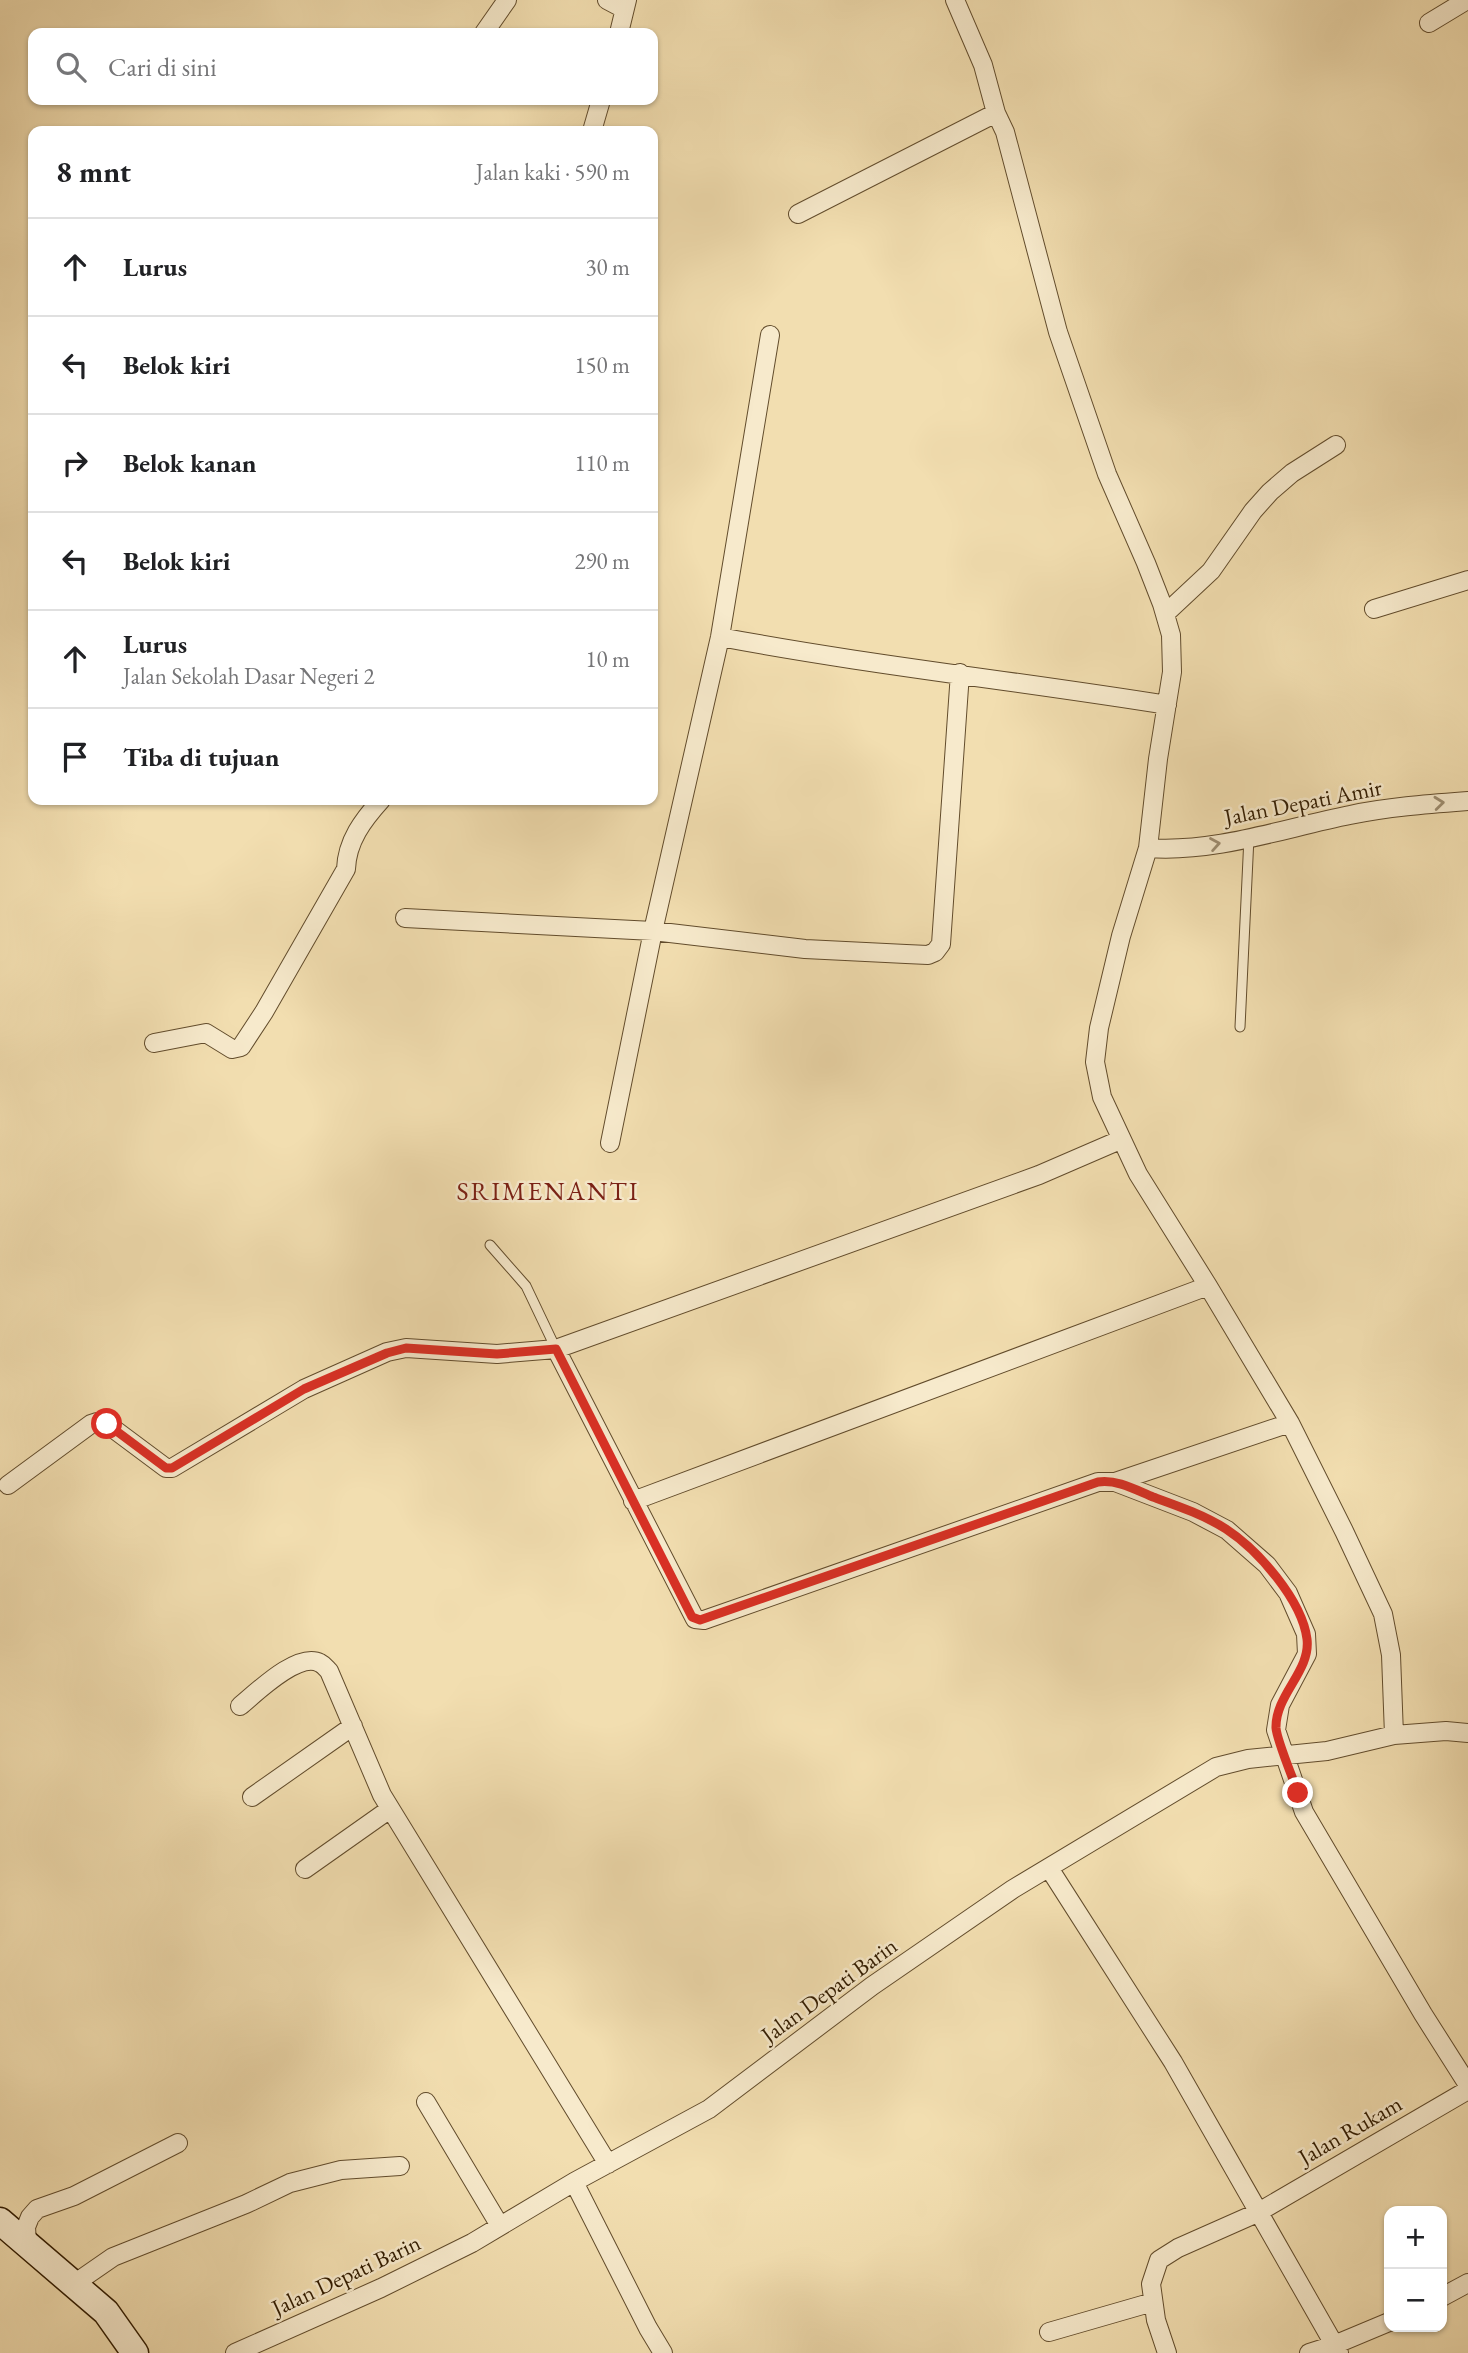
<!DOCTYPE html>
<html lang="id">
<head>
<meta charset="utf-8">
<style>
  :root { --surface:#fff; --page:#f6f6f6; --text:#202124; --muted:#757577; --line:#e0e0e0 }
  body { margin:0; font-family:"EB Garamond",serif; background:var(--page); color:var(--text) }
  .controls { position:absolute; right:21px; bottom:21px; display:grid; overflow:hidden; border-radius:14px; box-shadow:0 2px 5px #0004 }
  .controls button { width:63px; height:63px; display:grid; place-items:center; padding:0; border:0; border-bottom:2px solid var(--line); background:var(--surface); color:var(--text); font:35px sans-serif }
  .stop { position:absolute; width:21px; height:21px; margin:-16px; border:5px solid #d93025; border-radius:50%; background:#fff }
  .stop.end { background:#d93025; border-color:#fff; box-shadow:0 2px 7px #0008 }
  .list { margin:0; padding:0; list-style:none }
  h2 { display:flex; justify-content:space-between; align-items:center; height:91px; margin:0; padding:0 28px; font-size:30px }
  h2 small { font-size:23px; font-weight:400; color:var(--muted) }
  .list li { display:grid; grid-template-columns:46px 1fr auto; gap:21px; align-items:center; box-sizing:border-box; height:98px; padding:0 28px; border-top:2px solid var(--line) }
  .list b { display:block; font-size:26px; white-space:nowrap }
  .list p { margin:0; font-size:23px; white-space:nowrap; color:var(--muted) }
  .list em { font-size:23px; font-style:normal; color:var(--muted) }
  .icon { flex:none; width:38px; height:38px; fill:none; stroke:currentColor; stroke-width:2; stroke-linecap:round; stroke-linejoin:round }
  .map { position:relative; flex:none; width:1468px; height:2353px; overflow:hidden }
  .search { position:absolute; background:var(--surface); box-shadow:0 2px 5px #0004; left:28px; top:28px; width:630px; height:77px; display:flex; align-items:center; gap:18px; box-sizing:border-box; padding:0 24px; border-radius:14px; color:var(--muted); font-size:26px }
  .panel { position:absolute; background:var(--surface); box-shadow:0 2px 5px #0004; left:28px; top:126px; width:630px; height:679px; border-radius:14px }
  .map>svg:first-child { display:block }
</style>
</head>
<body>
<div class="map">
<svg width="1468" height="2353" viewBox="0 0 1468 2353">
  <rect width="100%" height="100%" fill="#f2deb0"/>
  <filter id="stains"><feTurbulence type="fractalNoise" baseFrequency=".00286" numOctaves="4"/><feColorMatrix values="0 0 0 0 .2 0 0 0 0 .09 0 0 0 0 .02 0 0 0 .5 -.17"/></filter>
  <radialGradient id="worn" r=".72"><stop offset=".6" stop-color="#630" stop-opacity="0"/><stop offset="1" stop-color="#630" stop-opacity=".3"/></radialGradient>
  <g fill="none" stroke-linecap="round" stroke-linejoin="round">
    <defs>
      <path id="lane" d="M1240 1027 1249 837
        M490 1245 526 1286 556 1349"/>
      <path id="street" d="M607 0 624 9
        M955 0 983 65 996 113 1005 132 1058 332 1107 474 1146 563 1162 604 1171 635 1172 672 1158 759 1148 848 1121 936 1099 1028 1095 1062 1102 1097 1138 1174 1208 1286 1290 1423 1344 1531 1383 1614 1391 1655 1394 1735
        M1429 23 1467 0
        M484 33 507 0
        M619 33 627 0
        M592 131 601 100
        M798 214 996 113
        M1374 609 1468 580
        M1165 614 1211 571 1253 511 1270 492 1292 473 1336 445
        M720 637C868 665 1018 681 1167 705
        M1148 848C1216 853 1284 828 1350 815 1388 807 1429 804 1468 801
        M405 918 653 931 805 949 906 954 928 955 935 952 941 944 960 673
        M154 1043 206 1033 232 1049 241 1047 264 1012 346 869C347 841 363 820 381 800
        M610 1143 653 931 720 637 770 335
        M556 1349 695 1619 704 1620 1098 1482H1115L1193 1512 1227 1530 1267 1565 1288 1593 1306 1634 1307 1654 1280 1705 1276 1730 1304 1812 1423 2014 1468 2085
        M1115 1482 1290 1423
        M8 1485 91 1424 97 1422 107 1424 166 1468H172L304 1389 387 1352 406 1348 497 1354 556 1349 1039 1175 1120 1140
        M633 1501 1208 1286
        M240 1706C256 1693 298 1651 320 1663 324 1665 326 1668 329 1671L382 1795 608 2164
        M252 1797 353 1726
        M1049 1868 1173 2062 1339 2353
        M305 1869 390 1809
        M426 2102 500 2226
        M574 2182 648 2328 663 2353
        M27 2243 26 2227 30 2217 37 2209 74 2196 178 2143
        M74 2284 113 2257 246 2204 290 2183 341 2170 400 2166
        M1442 2297 1468 2283
        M1049 2332 1153 2302
        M235 2353 381 2288 472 2243 574 2182 709 2109 872 1986 1013 1889 1216 1767 1248 1759 1327 1751 1394 1735 1446 1731 1468 1733
        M1167 2353 1156 2320 1151 2284 1159 2260 1178 2248 1257 2213 1468 2090
        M1309 2353 1334 2345 1389 2322"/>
      <path id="secondary" d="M0 2221 106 2312 135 2353"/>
    </defs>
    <use href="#lane" stroke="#624c2c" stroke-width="11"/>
    <use href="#street" stroke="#624c2c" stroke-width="20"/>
    <use href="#secondary" stroke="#321c00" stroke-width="29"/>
    <use href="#lane" stroke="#f7eacc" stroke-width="9"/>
    <use href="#street" stroke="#f7eacc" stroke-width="18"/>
    <use href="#secondary" stroke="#f7eacc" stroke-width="26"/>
  </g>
  <defs><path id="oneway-chevron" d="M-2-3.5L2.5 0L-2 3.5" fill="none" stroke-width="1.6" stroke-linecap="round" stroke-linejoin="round" transform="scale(1.75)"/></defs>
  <g stroke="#9e8d70">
    <use href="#oneway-chevron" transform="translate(1439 803) rotate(-6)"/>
    <use href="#oneway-chevron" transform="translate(1215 844) rotate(-10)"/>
  </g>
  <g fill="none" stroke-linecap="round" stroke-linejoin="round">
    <path stroke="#d93025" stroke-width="9" d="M107 1424 166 1468H172L304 1389 387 1353 406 1348 497 1354 556 1349 692 1617 700 1620 1098 1482C1117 1479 1136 1490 1153 1497 1178 1506 1204 1515 1226 1529 1258 1550 1302 1600 1307 1639 1311 1671 1275 1695 1276 1728 1277 1741 1293 1778 1298 1793"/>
  </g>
  <g text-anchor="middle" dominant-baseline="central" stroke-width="5" stroke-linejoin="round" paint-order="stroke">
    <g font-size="23" fill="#321c00" stroke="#f7eacc">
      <text transform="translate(1303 802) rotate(-11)">Jalan Depati Amir</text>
      <text transform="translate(829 1990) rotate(-36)">Jalan Depati Barin</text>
      <text transform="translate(1350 2130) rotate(-30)">Jalan Rukam</text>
      <text transform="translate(346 2275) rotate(-25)">Jalan Depati Barin</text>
    </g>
    <g font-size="26" letter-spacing="2" fill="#7a1f14" stroke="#f7eacc">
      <text x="548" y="1191">SRIMENANTI</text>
    </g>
  </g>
  <rect width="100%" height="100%" filter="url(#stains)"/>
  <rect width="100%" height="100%" fill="url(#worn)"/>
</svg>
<div class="controls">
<button>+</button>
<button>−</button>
</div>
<div class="stop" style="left:107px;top:1424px"></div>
<div class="stop end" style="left:1298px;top:1793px"></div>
<div class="search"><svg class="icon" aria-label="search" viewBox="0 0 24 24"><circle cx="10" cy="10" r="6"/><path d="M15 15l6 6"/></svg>Cari di sini</div>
<section class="panel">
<h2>8 mnt<small>Jalan kaki · 590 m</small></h2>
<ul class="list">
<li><svg class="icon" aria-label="ahead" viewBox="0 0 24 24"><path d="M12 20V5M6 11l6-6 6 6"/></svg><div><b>Lurus</b></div><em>30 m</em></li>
<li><svg class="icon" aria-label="left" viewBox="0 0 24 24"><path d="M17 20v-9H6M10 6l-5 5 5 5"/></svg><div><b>Belok kiri</b></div><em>150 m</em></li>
<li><svg class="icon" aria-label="right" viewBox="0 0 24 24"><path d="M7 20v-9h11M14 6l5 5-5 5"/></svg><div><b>Belok kanan</b></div><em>110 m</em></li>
<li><svg class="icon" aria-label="left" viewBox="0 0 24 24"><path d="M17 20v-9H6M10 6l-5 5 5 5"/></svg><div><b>Belok kiri</b></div><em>290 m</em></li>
<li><svg class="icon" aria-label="ahead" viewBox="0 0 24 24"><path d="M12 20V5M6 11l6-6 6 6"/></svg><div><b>Lurus</b><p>Jalan Sekolah Dasar Negeri 2</p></div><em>10 m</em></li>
<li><svg class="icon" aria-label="arrive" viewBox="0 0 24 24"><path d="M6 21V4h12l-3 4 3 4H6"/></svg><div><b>Tiba di tujuan</b></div></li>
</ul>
</section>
</div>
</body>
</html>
